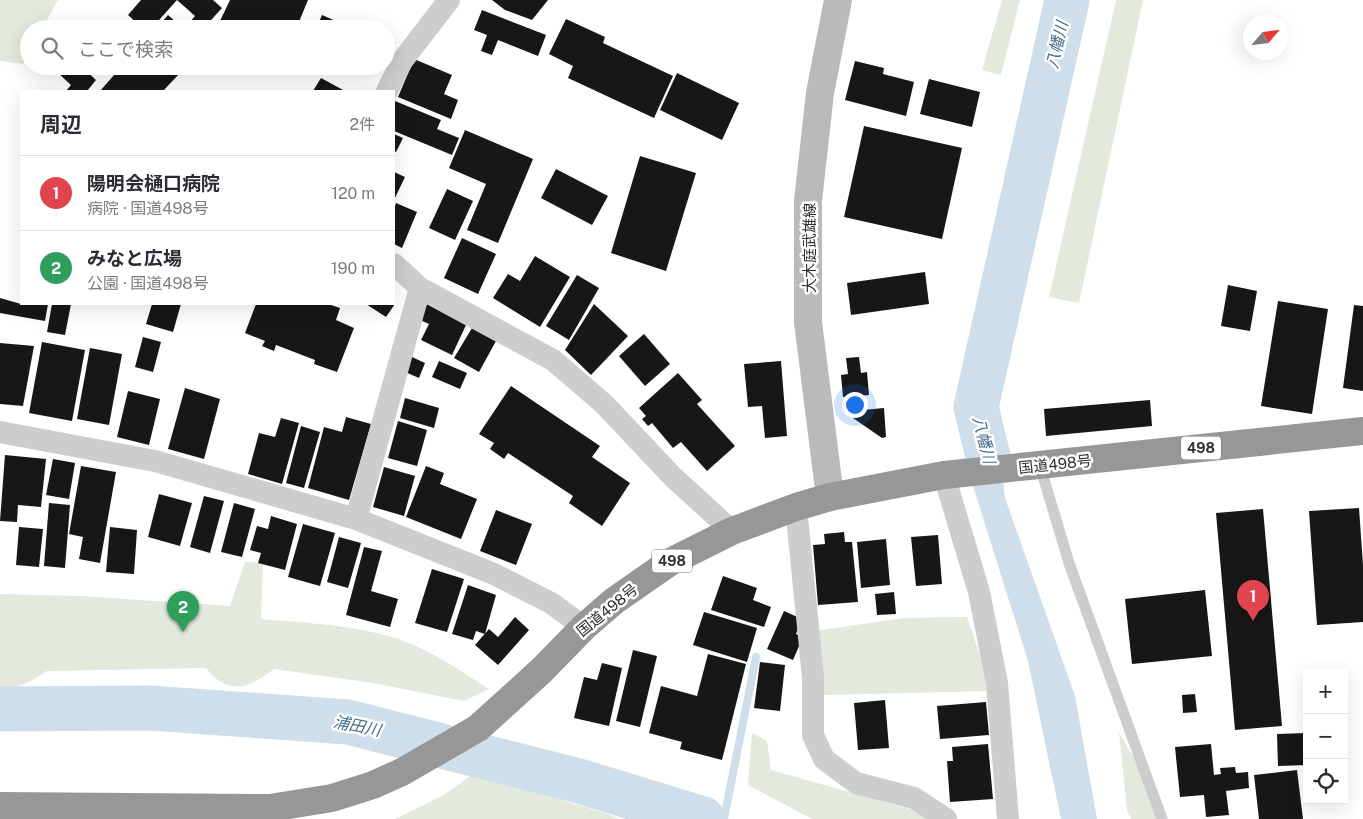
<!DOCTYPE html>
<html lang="ja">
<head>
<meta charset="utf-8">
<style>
  :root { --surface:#fff; --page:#f2f2f3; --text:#2b2b33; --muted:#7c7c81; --line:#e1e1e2; --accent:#b45309 }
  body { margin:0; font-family:"Public Sans","Noto Sans JP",sans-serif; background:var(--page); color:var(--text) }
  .controls { position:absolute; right:15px; bottom:15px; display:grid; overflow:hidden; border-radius:0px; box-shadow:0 5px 20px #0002 }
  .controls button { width:45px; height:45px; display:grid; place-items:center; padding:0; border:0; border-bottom:1px solid var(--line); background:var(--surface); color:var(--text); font:25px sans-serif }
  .compass { position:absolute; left:1243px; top:15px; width:45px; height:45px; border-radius:50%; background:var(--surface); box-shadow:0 5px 20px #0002; rotate:62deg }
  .you { position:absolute; left:854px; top:404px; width:18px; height:18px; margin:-12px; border:4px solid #fff; border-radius:50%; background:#1a73e8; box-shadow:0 0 0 8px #1a73e833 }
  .badge { display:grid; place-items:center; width:32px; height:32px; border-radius:50%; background:var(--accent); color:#fff; font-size:16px; font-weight:700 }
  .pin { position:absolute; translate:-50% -41px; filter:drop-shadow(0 1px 2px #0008) }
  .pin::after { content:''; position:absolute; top:26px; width:18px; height:15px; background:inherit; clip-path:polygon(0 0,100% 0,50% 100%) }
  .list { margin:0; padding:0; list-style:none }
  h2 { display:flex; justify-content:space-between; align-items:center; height:65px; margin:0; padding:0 20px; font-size:21px }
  h2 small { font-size:16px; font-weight:400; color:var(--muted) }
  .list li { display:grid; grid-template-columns:32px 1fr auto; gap:15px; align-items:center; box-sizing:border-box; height:75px; padding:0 20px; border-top:1px solid var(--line) }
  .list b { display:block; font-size:19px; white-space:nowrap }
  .list p { margin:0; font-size:16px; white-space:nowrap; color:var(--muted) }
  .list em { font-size:16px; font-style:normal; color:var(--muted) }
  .icon { flex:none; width:28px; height:28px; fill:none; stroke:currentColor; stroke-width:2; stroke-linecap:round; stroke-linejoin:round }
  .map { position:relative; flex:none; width:1363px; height:819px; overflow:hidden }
  .search { position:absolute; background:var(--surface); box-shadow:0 5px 20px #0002; left:20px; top:20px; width:375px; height:55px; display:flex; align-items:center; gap:12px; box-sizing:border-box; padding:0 18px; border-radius:28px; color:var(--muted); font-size:19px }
  .panel { position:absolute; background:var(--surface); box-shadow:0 5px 20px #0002; left:20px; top:90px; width:375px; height:215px; border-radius:0px }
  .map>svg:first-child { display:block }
</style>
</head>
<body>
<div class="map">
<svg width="1363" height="819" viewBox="0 0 1363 819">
  <rect width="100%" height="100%" fill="#fff"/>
  <path fill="#e3e9dd" d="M0 0H58L42 29H29V53L23 64 0 61Z
    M1002 0H1020L1001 75 982 70Z
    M1116 0H1143L1079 303 1049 297Z
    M245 562 263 563 261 619C306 623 355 625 398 639 431 650 461 671 489 689L464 701 373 683 274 669C249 688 229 697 206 668L47 671C33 680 17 690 0 689V594L80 596 230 606Z
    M967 617 992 691 823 695 814 631 904 618Z
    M1119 732 1168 819H1131L1127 810Z
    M752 733 767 741 771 770 913 810 926 819H812L748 785Z
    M473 774 608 814 620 819H395L444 795Z"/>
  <path fill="#cedeea" d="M971 401 995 404 1005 498 1075 696 1097 819H1061L1028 661 973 486Z"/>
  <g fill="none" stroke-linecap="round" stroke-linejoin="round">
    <path stroke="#cedeea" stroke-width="8" d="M724 819 756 657"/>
    <path stroke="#cedeea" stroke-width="45" d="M989 461 976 407 1067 0
      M0 709 150 708 348 722 579 781 703 819"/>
  </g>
  <path fill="#171717" d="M141 0H177L151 29H143L128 15Z
    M177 0H213L222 8 203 29H184L195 16Z
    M230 0H308L296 29H232L219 23Z
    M492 0H548L532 20 505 10Z
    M482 10 546 35 538 56 498 40 492 55 481 51 487 35 474 30Z
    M168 15 184 29H156Z
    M322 15 336 21 333 29H316Z
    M566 19 605 37 603 43 673 76 654 118 568 78 573 66 549 54Z
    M414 59 452 75 444 94 458 100 451 119 398 97Z
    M855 61 884 68 883 74 914 82 906 116 845 100Z
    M63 66H81L96 80 87 91H66L71 85 58 73Z
    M122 66H170L179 74 163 91H100Z
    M677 73 739 103 722 140 660 110Z
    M321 78 345 91H313Z
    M929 79 980 92 972 127 920 114Z
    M395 101 441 120 437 129 459 138 452 155 394 131Z
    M864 126 962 148 942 239 844 217Z
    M465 130 533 159 498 243 467 230 486 184 449 168Z
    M394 134 403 138 396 152 394 151Z
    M640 156 696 173 666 271 611 253Z
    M556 169 608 196 592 225 541 198Z
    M394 172 405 177 394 200Z
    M447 189 473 201 455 240 429 228Z
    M396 203 417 212 402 248 394 244V209Z
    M462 238 496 254 478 294 444 278Z
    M535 256 570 277 540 327 493 298 508 274 520 281Z
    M925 272 929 304 851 315 847 283Z
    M577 275 599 288 569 340 546 326Z
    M1228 285 1257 291 1250 331 1221 326Z
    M0 298 21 304H48L45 321 0 313Z
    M1278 301 1328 309 1312 414 1261 406Z
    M52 304H71L65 335 47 332Z
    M152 304H181L173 332 146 324Z
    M256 304H328L340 308 336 320 354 328 337 372 314 364 315 360 276 345 274 351 262 346 265 341 245 333Z
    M366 304H395L386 317Z
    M427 304 467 323 452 355 421 340 429 324 420 320Z
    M594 304 628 336 591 375 565 350Z
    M1354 305 1363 306V391L1343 388Z
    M472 328 496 341 479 372 454 358Z
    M644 334 670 364 645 386 619 356Z
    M143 337 161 342 153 372 135 367Z
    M42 342 85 350 72 421 29 413Z
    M0 343 34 346 23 406 0 404Z
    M90 348 122 354 109 425 77 419Z
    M412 357 425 363 419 378 405 372Z
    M859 357 861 373 867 372 869 395 843 397 841 375 848 374 846 358Z
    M439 361 467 373 460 389 432 377Z
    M781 361 787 436 765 438 762 406 748 407 744 364Z
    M678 373 702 400 697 404 735 446 707 471 681 442 673 448 652 423 648 426 642 419 646 416 639 408Z
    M511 386 600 446 592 457 630 483 602 526 569 503 573 496 508 453 504 459 490 449 494 443 479 434Z
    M185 388 220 399 204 459 168 449Z
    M128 391 160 399 149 445 117 437Z
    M405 398 439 408 434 428 400 418Z
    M1150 400 1152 426 1046 436 1044 409Z
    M884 408 886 437 882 438 853 418 852 411Z
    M346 417 371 424 349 500 308 488 324 427 342 432Z
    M281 418 299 423 282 484 248 474 259 433 275 437Z
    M398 421 427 430 417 466 388 458Z
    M301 426 320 432 304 488 286 483Z
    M5 455 46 459 41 507 18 505 17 522 0 521Z
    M53 459 75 463 69 499 46 495Z
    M81 466 116 472 100 563 79 559 83 537 69 534Z
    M426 466 444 473 440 484 477 499 461 539 406 517Z
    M384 467 415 476 404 516 373 507Z
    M159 494 192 503 180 546 148 537Z
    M204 496 224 501 210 553 190 547Z
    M49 503 70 505 65 568 44 566Z
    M234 503 255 509 242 557 221 552Z
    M1359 508 1363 565V622L1317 625 1309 511Z
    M1263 509 1282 726 1235 730 1216 513Z
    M496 510 532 524 516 565 480 551Z
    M271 516 297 524 285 570 258 563 261 553 250 550 257 526 268 529Z
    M303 524 335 533 320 586 288 577Z
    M19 527 43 529 39 567 16 565Z
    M110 527 137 530 134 574 106 572Z
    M844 532 845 542H852L858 602 818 605 813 545 825 544 824 534Z
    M938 535 942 584 916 586 911 537Z
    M339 537 361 543 348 588 327 582Z
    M886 539 890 585 861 588 857 542Z
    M364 547 382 551 371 591 398 599 390 627 346 615Z
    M432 569 464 579 447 632 415 623Z
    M723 576 757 588 753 600 771 607 764 627 711 610Z
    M468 585 496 595 485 634 476 631 473 640 452 634Z
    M1205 590 1212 656 1132 664 1125 599Z
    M894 592 896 614 877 615 875 594Z
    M784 611 802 619 796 634 803 637 793 660 767 649Z
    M704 612 757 628 747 662 693 645Z
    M515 617 529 630 498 665 475 645 489 629 498 637Z
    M633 650 657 656 640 727 616 721Z
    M708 654 746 664 722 760 680 749 682 742 649 733 661 686 697 696Z
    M760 662 785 665 780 711 754 708Z
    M602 663 622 668 609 726 574 718 584 677 597 680Z
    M1195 694 1197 712 1183 713 1182 695Z
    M885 700 889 748 858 750 854 703Z
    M986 702 989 735 940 739 937 706Z
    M1307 733V765L1278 766 1277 734Z
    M988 744 993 799 950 802 947 761H953L952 747Z
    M1211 744 1214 775 1221 774 1220 768 1235 767 1236 773 1248 772 1249 788 1226 791 1229 815 1206 817 1204 795 1180 797 1175 747Z
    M1297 770 1303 819H1259L1254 775Z"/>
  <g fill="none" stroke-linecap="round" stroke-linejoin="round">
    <path stroke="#cdcdcd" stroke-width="11" d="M1040 466 1069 563 1162 819"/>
    <path stroke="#cdcdcd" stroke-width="22" d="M387 91 402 61 449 0
      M394 264 420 288 553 360 604 404 672 476 732 531
      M0 432 155 461 356 519 494 574 551 603 584 627
      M944 475 979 592 997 683 1008 819
      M796 507 813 677V735L824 759 856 783 914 798 946 819
      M356 519 420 288"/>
    <path stroke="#bababa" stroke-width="28" d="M830 497 808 322V201L820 93 838 0"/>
    <path stroke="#979797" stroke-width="28" d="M0 806 270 808 332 798 373 785 402 772 478 728 541 671 584 627 614 601 670 562 732 531 796 507 830 497 944 475 1363 431"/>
  </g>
  <g text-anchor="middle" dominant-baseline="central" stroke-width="5" stroke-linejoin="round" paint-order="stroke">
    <g fill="#fff" stroke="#6e6e6e" stroke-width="1">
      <rect x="1181" y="436.5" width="40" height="23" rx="4"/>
      <rect x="652" y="549.5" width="40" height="23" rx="4"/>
    </g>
    <g font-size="14" font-weight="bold" fill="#303030">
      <text x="1201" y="448">498</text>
      <text x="672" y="561">498</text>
    </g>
    <g font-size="15" fill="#303030" stroke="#fff">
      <text transform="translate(809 248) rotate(-90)">大木庭武雄線</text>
      <text transform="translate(1055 464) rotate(-6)">国道498号</text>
      <text transform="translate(607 610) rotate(-39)">国道498号</text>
    </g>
    <g font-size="16" font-style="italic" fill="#456e8c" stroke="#fff">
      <text transform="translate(1057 45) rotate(-77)">八幡川</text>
      <text transform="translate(984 440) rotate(76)">八幡川</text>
      <text transform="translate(357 726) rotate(11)">浦田川</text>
    </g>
  </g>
</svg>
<div class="controls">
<button>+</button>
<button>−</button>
<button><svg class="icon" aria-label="locate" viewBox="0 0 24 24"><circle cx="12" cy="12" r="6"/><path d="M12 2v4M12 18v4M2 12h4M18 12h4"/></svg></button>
</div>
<svg class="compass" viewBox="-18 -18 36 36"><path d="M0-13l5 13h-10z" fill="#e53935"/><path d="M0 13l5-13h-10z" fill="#7c7c81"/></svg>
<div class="you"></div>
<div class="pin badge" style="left:1253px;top:621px;background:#e0444e">1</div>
<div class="pin badge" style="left:183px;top:632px;background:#2e9e5b">2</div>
<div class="search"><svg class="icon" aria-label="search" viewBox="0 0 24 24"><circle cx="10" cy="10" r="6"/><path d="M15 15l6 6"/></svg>ここで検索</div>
<section class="panel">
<h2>周辺<small>2件</small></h2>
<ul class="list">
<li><span class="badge" style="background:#e0444e">1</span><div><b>陽明会樋口病院</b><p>病院 · 国道498号</p></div><em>120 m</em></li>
<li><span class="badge" style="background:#2e9e5b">2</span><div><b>みなと広場</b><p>公園 · 国道498号</p></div><em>190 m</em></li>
</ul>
</section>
</div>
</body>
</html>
